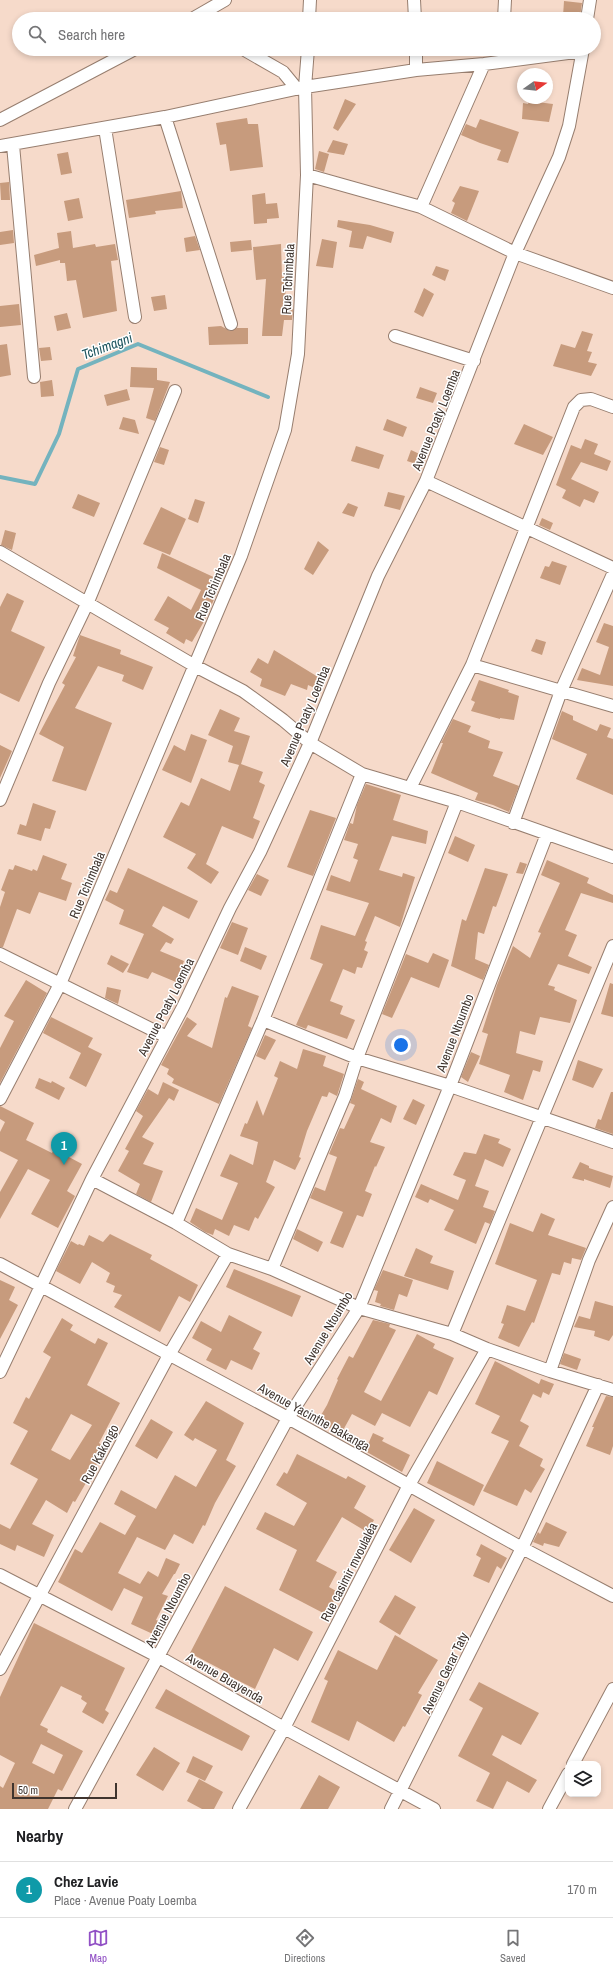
<!DOCTYPE html>
<html lang="en">
<head>
<meta charset="utf-8">
<style>
  :root { --surface:#fff; --page:#f6f6f6; --text:#202124; --muted:#757577; --line:#e0e0e0; --accent:#9150c5 }
  body { margin:0; font-family:"Archivo Narrow",sans-serif; background:var(--page); color:var(--text) }
  .controls { position:absolute; right:12px; bottom:12px; display:grid; overflow:hidden; border-radius:8px; box-shadow:0 2px 6px #0003 }
  .controls button { width:36px; height:36px; display:grid; place-items:center; padding:0; border:0; border-bottom:1px solid var(--line); background:var(--surface); color:var(--text); font:20px sans-serif }
  .compass { position:absolute; left:517px; top:68px; width:36px; height:36px; border-radius:50%; background:var(--surface); box-shadow:0 2px 6px #0003; rotate:75deg }
  .scale { position:absolute; left:12px; bottom:10px; width:105px; box-sizing:border-box; padding-left:4px; border:2px solid #3f342e; border-top:0; font-size:11px; line-height:14px; white-space:nowrap; color:#3f342e; -webkit-text-stroke:3px #fff; paint-order:stroke }
  .you { position:absolute; left:401px; top:1045px; width:14px; height:14px; margin:-10px; border:3px solid #fff; border-radius:50%; background:#1a73e8; box-shadow:0 0 0 6px #1a73e833 }
  .badge { display:grid; place-items:center; width:26px; height:26px; border-radius:50%; background:var(--accent); color:#fff; font-size:13px; font-weight:700 }
  .pin { position:absolute; translate:-50% -33px; filter:drop-shadow(0 1px 2px #0008) }
  .pin::after { content:''; position:absolute; top:21px; width:14px; height:12px; background:inherit; clip-path:polygon(0 0,100% 0,50% 100%) }
  .list { margin:0; padding:0; list-style:none }
  h2 { display:flex; justify-content:space-between; align-items:center; height:52px; margin:0; padding:0 16px; font-size:17px }
  h2 small { font-size:13px; font-weight:400; color:var(--muted) }
  .list li { display:grid; grid-template-columns:26px 1fr auto; gap:12px; align-items:center; box-sizing:border-box; height:56px; padding:0 16px; border-top:1px solid var(--line) }
  .list b { display:block; font-size:15px; white-space:nowrap }
  .list p { margin:0; font-size:13px; white-space:nowrap; color:var(--muted) }
  .list em { font-size:13px; font-style:normal; color:var(--muted) }
  .icon { flex:none; width:22px; height:22px; fill:none; stroke:currentColor; stroke-width:2; stroke-linecap:round; stroke-linejoin:round }
  .map { position:relative; flex:none; width:613px; height:1809px; overflow:hidden }
  .search { position:absolute; background:var(--surface); box-shadow:0 2px 6px #0003; left:12px; right:12px; top:12px; height:44px; display:flex; align-items:center; gap:10px; box-sizing:border-box; padding:0 14px; border-radius:22px; color:var(--muted); font-size:15px }
  .sheet { height:108px; background:var(--surface) }
  nav { display:flex; justify-content:space-around; align-items:center; box-sizing:border-box; height:56px; border-top:1px solid var(--line); background:var(--surface); font-size:11px; color:var(--muted) }
  nav a { display:grid; justify-items:center; gap:2px }
  nav .on { color:var(--accent) }
  .map>svg:first-child { display:block }
</style>
</head>
<body>
<div class="map">
<svg width="613" height="1809" viewBox="0 0 613 1809">
  <rect width="100%" height="100%" fill="#f6daca"/>
  <g fill="none" stroke-linecap="round" stroke-linejoin="round">
    <path stroke="#74b3be" stroke-width="4" d="M0 477 35 484 59 434 78 369 138 344 268 397"/>
  </g>
  <path fill="#c79b7d" fill-rule="evenodd" d="M564 1 582 3 580 17 563 16Z
    M345 99 356 104 338 131 333 128Z
    M529 101 553 104 549 122 522 119 523 103 528 104Z
    M247 118 248 124H258L263 167 230 171 226 144 220 145 216 123Z
    M480 119 519 132 508 163 497 160 501 150 480 143 461 135 466 124 476 128Z
    M333 140 348 144 344 155 327 152Z
    M319 151 329 154 324 172 315 169Z
    M68 152 72 173 61 175 57 154Z
    M9 182 10 200H1L0 183Z
    M460 186 479 191 467 221 451 213 455 203 452 201Z
    M181 191 183 208 155 211 156 214 129 218 126 200Z
    M265 193 266 204 277 203 279 218 267 219V223L254 224 252 195Z
    M79 198 83 218 68 221 64 201Z
    M338 220 370 225 394 232 391 243 367 236 363 249 349 247 352 231 337 227Z
    M13 230 14 243 0 245V232Z
    M71 231 73 248 95 244 96 247 115 244 118 260 111 261 117 311 83 318 76 280 67 281 65 263H60V260L36 266 34 255 59 248 57 233Z
    M195 236 200 250 186 252 184 238Z
    M322 239 337 242 333 268 316 266Z
    M251 240 252 250 231 252 230 242Z
    M281 244 282 277H287L284 309H293L292 320H284L282 336H262L266 279 256 280 253 247Z
    M436 266 449 270 445 281 432 275Z
    M424 288 434 294 423 317 414 312Z
    M165 295 167 309 154 311 151 297Z
    M19 304 21 325 0 327V306Z
    M67 313 71 328 57 331 54 316Z
    M221 326 230 331 237 328H248V344L209 345 208 327Z
    M582 331 593 334 587 351 592 352 588 362 597 364 591 376 553 366 561 344 575 348Z
    M7 344 11 375 0 377V345Z
    M50 347 52 360 41 361 39 348Z
    M131 367 157 368V380L170 382 155 421 146 418 154 388 130 387Z
    M52 380 54 396 41 397 40 382Z
    M420 387 437 393 433 403 416 398Z
    M127 389 130 400 107 406 104 395Z
    M123 417 135 420 139 434 119 429Z
    M387 419 407 427 403 437 383 430Z
    M524 424 553 437 543 455 514 444Z
    M585 439 598 444 594 454 611 461 607 471 581 462 571 479 599 492 594 503 584 499 580 507 562 498 566 490 556 485 571 445 581 449Z
    M356 446 384 455 379 469 351 461Z
    M160 447 169 450 164 465 154 462Z
    M411 450 426 457 422 466 407 461Z
    M388 492 405 496 400 510 384 506Z
    M78 494 100 503 94 517 72 508Z
    M195 499 205 502 198 523 188 519Z
    M348 503 358 507 354 517 342 513Z
    M161 507 186 519 170 555 143 544Z
    M542 518 553 523 550 530 539 525Z
    M5 530 16 533 12 550 1 545Z
    M318 541 329 550 313 575 304 569Z
    M162 553 222 581 206 618 192 642 186 639 184 644 166 633 169 628 154 620 168 596 191 610 201 590 157 568Z
    M552 561 567 566 560 585 540 578 545 566 549 567Z
    M7 593 24 601 11 631 45 647 19 702 0 693V607Z
    M604 623 613 626V686L577 680 582 668 600 675 609 647 596 642Z
    M80 635 121 650 120 654 153 667 143 690 122 681 124 675 98 666 75 708 112 723 86 791 52 781 64 747 39 734 65 685 62 683 76 657 73 656Z
    M536 639 546 642 542 655 531 651Z
    M274 650 323 680 319 690 308 685 307 690 291 684 285 696 260 686 262 679 250 672 258 658 268 664Z
    M479 680 509 690 508 692 519 696 514 720 500 718V719L471 711 475 702 471 700Z
    M220 709 240 718 234 731 250 736 241 764 263 772 259 782 265 785 253 818 260 821 253 839 222 826 206 864 219 872 211 884 187 868 196 854 163 837 181 802 189 806 201 778 230 791 239 765 228 762 233 746 208 735Z
    M562 711 573 716V720L597 731 600 724 611 728 607 737 613 739V795L576 779 587 754 552 739Z
    M453 719 471 726 468 732 490 741 488 748 503 752 493 776 519 786 509 812 493 805 475 800 478 793 431 773 443 743H441Z
    M191 734 207 740 191 783 162 770 174 745 185 751Z
    M0 745 12 751 0 778Z
    M366 784 401 795 393 820 428 831 426 844 392 836 379 870 402 877 403 873 415 877 400 927 375 916 365 941 367 942 364 950 368 952 362 968 357 967 355 974 343 969 330 1001 343 1006 340 1014 355 1020 347 1039 308 1025 306 1029 296 1025 323 964 310 959 321 925 355 936 369 903 326 890 331 875 350 882 358 860 353 858 358 844 344 840 350 823 353 824 357 805Z
    M33 803 56 811 50 829 45 828 41 841 17 834 20 824 26 826Z
    M310 810 336 818 313 876 287 867Z
    M455 836 475 845 468 862 448 853Z
    M43 855 67 864 61 879 72 883 66 901 39 892 30 914 17 909 3 947H0V907L5 892 1 890 9 869 13 870 15 865 32 871 33 869 37 871Z
    M547 860 589 878 587 883 613 895V903L581 893 565 930 577 935 568 956 592 967 589 974 558 964 548 985 555 987 554 990 577 1000 570 1023 540 1017 535 1035 520 1031 516 1053 543 1061 540 1072 533 1070 523 1100 504 1092 510 1075 479 1064 488 1034 482 1032 497 985 513 946 530 958 541 933 538 932 560 883 541 875Z
    M520 862 527 864 523 874 516 873Z
    M128 868 198 901 189 919 163 906 152 926 174 939 171 944 166 942 160 951 184 961 176 982 152 972 148 979 127 972 144 934 119 924 124 910 105 900 110 890 117 893Z
    M485 868 508 874 496 907 493 906 484 934 478 932 475 959 489 965 483 980 451 966 462 919 466 921Z
    M257 874 269 880 261 896 248 890Z
    M232 922 248 928 238 955 220 948Z
    M245 947 267 956 261 970 240 961Z
    M433 953 449 960 439 988 411 977 392 1018 382 1014 406 954 428 963Z
    M111 955 129 964 123 973 107 964Z
    M26 980 47 993 0 1083V1048L14 1021 4 1016Z
    M610 983 613 984V1017L601 1014Z
    M232 986 259 996 248 1026 252 1028 219 1104 172 1083 174 1079 167 1074 169 1069 161 1065 187 1017 197 1024 187 1036 212 1048 225 997 227 998Z
    M107 987 121 990 118 1004 105 998Z
    M51 1017 93 1038 88 1047 102 1054 86 1087 69 1078 81 1053 43 1033Z
    M265 1035 276 1040 265 1060 256 1056Z
    M303 1049 326 1056 323 1066 344 1074 337 1096 329 1092 327 1097 322 1096 307 1131 299 1157 301 1158 295 1170 274 1160 266 1182 275 1187 258 1219 255 1217 249 1231 234 1225 229 1236 215 1229 213 1235 205 1232 190 1222 196 1208 222 1220 238 1183 220 1176 230 1154 253 1165 258 1142 240 1136 245 1123 247 1124 257 1100 263 1116 278 1078 274 1076 280 1061 297 1069Z
    M471 1052 480 1056 468 1082 461 1077Z
    M578 1060 603 1069 593 1088 572 1080Z
    M39 1078 51 1083 52 1081 65 1088 59 1100 35 1088Z
    M358 1079 364 1082 361 1089 397 1106 391 1123 381 1118 370 1142 385 1147 376 1167 375 1166 365 1191 372 1194 363 1217 357 1215 343 1248 330 1243 343 1212 310 1198 315 1187 325 1191 337 1157 329 1154 340 1128 344 1129 355 1105 350 1103Z
    M163 1082 179 1090 174 1101 169 1098 142 1137 154 1143 143 1164 163 1171 151 1202 136 1194 140 1184 118 1171 129 1151 125 1149 143 1116 136 1111 148 1089 158 1095Z
    M611 1092H613V1134L595 1128 598 1119 601 1120Z
    M413 1099 425 1105 416 1125 403 1119Z
    M0 1106 34 1123 26 1140 52 1153 54 1149 82 1164 67 1191 75 1196 58 1228 31 1214 50 1180 28 1169 0 1219V1192L18 1160 0 1151V1132L5 1122 0 1119Z
    M484 1134 500 1139 498 1143 511 1149 503 1167 485 1159 475 1186 489 1191 483 1207 495 1211 490 1224 485 1222 476 1244 444 1230 454 1210 430 1199 428 1203 415 1197 421 1184 458 1200 466 1180 453 1175 464 1152 476 1154Z
    M580 1162 589 1166V1168L613 1176 610 1188 584 1179V1181L572 1178Z
    M541 1213 555 1219 548 1235 586 1248 581 1260 572 1258 571 1264 564 1262 560 1275 552 1273 534 1323 532 1322 519 1347 498 1338 504 1324 501 1323 507 1305 525 1311 537 1280 495 1264 510 1223 533 1232Z
    M297 1229 323 1242 318 1252 293 1239Z
    M110 1234 152 1255 150 1259 198 1285 190 1302 179 1296 160 1332 114 1307 122 1295 113 1292 115 1286 106 1282 110 1273 92 1262 80 1284 56 1271 71 1241 78 1245 79 1244 84 1246 89 1235 103 1242Z
    M416 1248 433 1256 430 1263 454 1271 448 1290 404 1276Z
    M234 1269 301 1296 292 1317 226 1287Z
    M383 1270 413 1280 407 1297 399 1294 394 1310 380 1306 381 1304 375 1302 378 1291 374 1290Z
    M0 1280 15 1287 9 1300 18 1305 0 1339Z
    M595 1301 613 1306V1335L609 1341 594 1336 595 1331 574 1327 579 1316 590 1319Z
    M229 1315 262 1332 253 1349 260 1353 252 1370 231 1360 226 1370 206 1360 212 1349 192 1338 201 1321 221 1332Z
    M62 1318 73 1325 70 1330 95 1344 98 1338 108 1343 87 1385 120 1403 99 1443 106 1448 75 1502 73 1501 67 1513 46 1500 32 1524 54 1535 44 1557 17 1545 15 1551 0 1544V1524L10 1529 37 1481 38 1479 10 1464 28 1431 13 1423 26 1397 29 1399 51 1357 43 1352ZM71 1414 92 1425 70 1460 51 1450Z
    M373 1320 390 1324 389 1327 396 1330 364 1392 381 1401 417 1334 435 1344 433 1348 454 1358 437 1395 429 1391 410 1427 382 1413 375 1426 352 1414 341 1434 317 1422 327 1405 338 1380 337 1379 349 1356 353 1358Z
    M564 1353 581 1359 577 1370 560 1364Z
    M495 1361 539 1384 541 1379 554 1384 549 1395 543 1392 541 1398 533 1394 520 1421 529 1426 519 1446 543 1459 540 1466 545 1469 531 1493 525 1489 517 1506 483 1491 509 1441 491 1433 500 1416 475 1404Z
    M606 1396 613 1397V1446L610 1455 586 1446 594 1427H592Z
    M206 1401 244 1423 226 1460 236 1466 215 1503 205 1526 203 1525 193 1544 174 1534 165 1550 137 1537 118 1573 140 1584 148 1571 158 1577 166 1558 180 1564 175 1574H174L162 1594 168 1596 156 1620 161 1622 155 1635 131 1624 143 1597 124 1588 112 1611 58 1582 75 1549 82 1553 100 1522 125 1535 136 1516 114 1504 121 1490 156 1509 175 1475 196 1487 217 1450 195 1438 193 1441 184 1435Z
    M151 1419 173 1432 157 1459 135 1446Z
    M373 1433 384 1438 382 1441 410 1455 402 1472 365 1451Z
    M297 1454 346 1479 348 1476 366 1486 354 1508 374 1520 367 1532 342 1517 316 1561 337 1572 329 1587 338 1592 327 1615 279 1590 297 1550 256 1529 265 1512 294 1526 307 1503 276 1485 284 1472 287 1474Z
    M437 1461 484 1485 474 1506 427 1483Z
    M414 1508 435 1520 411 1563 389 1550Z
    M546 1522 567 1532 559 1547 544 1543 543 1546 533 1542 538 1532 540 1534Z
    M481 1544 507 1558 501 1569 497 1566 489 1583 473 1576 481 1558 476 1555Z
    M225 1586 313 1632 298 1661 274 1648 255 1689 225 1674 226 1672 190 1653Z
    M395 1595 416 1607 400 1635 379 1622Z
    M34 1623 125 1668 105 1710 109 1713 103 1724 82 1712 87 1703 81 1699 82 1696 61 1686 40 1725 48 1729 47 1732 83 1751 62 1791 58 1789 48 1809H0V1786L3 1788 15 1763 0 1755V1697ZM41 1744 63 1755 54 1774 32 1763Z
    M395 1635 438 1660 418 1693 422 1695 405 1727 403 1726 394 1742 357 1721 349 1741 311 1722 328 1681 324 1679 338 1650 377 1670Z
    M479 1682 539 1713 521 1745 502 1735 492 1755 537 1780 529 1793 507 1781 493 1809 476 1801 490 1773 458 1756 483 1708 469 1700Z
    M166 1689 250 1736 242 1751 155 1708Z
    M154 1747 180 1763 163 1791 136 1775Z
    M193 1756 213 1766 205 1781 186 1772Z
    M319 1775 340 1787 328 1809H300Z
    M199 1779 223 1792 214 1809H202L187 1801Z"/>
  <g fill="none" stroke-linecap="round" stroke-linejoin="round">
    <defs>
      <path id="street" d="M414 0 415 19
        M192 19 225 0
        M309 19 310 0
        M504 19 505 0
        M587 19 590 0
        M243 49 283 72 297 89
        M416 49V70
        M165 117 231 324
        M0 120 135 49
        M105 128 135 317
        M13 145 34 377
        M0 146 165 117 305 87 416 70 484 64 583 51
        M307 175 421 207 515 253 613 288
        M421 207 484 64
        M395 336 474 361
        M426 481 613 568
        M0 552 195 666 243 691 283 720 310 743 362 774 457 802 613 857
        M472 665 613 706
        M410 788 472 665 574 407 581 400 591 399 613 407
        M0 800 49 683 87 604 175 391
        M513 823 561 691 613 574
        M0 954 167 1037
        M263 1020 357 1058 450 1086 613 1142
        M0 1099 60 984 241 556 285 430 298 354 307 175 305 87 308 49
        M92 1179 176 1223 228 1254 272 1269 359 1308 452 1334 487 1349 550 1371 613 1390
        M176 1223 263 1020 362 774
        M0 1264 288 1418 522 1548 613 1596
        M272 1269 345 1096 357 1058 457 802
        M452 1334 613 946
        M550 1371 589 1260 613 1207
        M0 1372 92 1179 183 1007 230 908 260 852 310 743 378 576 426 481 515 253 559 157 569 126 583 49
        M0 1575 159 1657 284 1728 434 1809
        M0 1669 169 1355 228 1254
        M573 1764 613 1689
        M75 1809 288 1418 359 1308 450 1086 547 834
        M239 1809 284 1728 409 1485 487 1349
        M391 1809 522 1548 598 1385
        M549 1809 568 1774"/>
    </defs>
    <use href="#street" stroke="#977e6f" stroke-width="14"/>
    <use href="#street" stroke="#fff" stroke-width="12"/>
  </g>
  <g text-anchor="middle" dominant-baseline="central" stroke-width="3" stroke-linejoin="round" paint-order="stroke">
    <g font-size="13" fill="#3f342e" stroke="#fff">
      <text transform="translate(288 279) rotate(-87)">Rue Tchimbala</text>
      <text transform="translate(436 420) rotate(-68)">Avenue Poaty Loemba</text>
      <text transform="translate(213 587) rotate(-67)">Rue Tchimbala</text>
      <text transform="translate(305 716) rotate(-67)">Avenue Poaty Loemba</text>
      <text transform="translate(87 885) rotate(-67)">Rue Tchimbala</text>
      <text transform="translate(166 1007) rotate(-63)">Avenue Poaty Loemba</text>
      <text transform="translate(455 1033) rotate(-69)">Avenue Ntoumbo</text>
      <text transform="translate(328 1328) rotate(-59)">Avenue Ntoumbo</text>
      <text transform="translate(314 1417) rotate(29)">Avenue Yacinthe Bakanga</text>
      <text transform="translate(100 1454) rotate(-62)">Rue Kakongo</text>
      <text transform="translate(349 1572) rotate(-63)">Rue casimir mvoulaléa</text>
      <text transform="translate(168 1610) rotate(-62)">Avenue Ntoumbo</text>
      <text transform="translate(445 1673) rotate(-64)">Avenue Gerar Taty</text>
      <text transform="translate(225 1678) rotate(30)">Avenue Buayenda</text>
    </g>
    <g font-size="14" font-style="italic" fill="#215760" stroke="#fff">
      <text transform="translate(107 346) rotate(-20)">Tchimagni</text>
    </g>
  </g>
</svg>
<div class="controls">
<button><svg class="icon" aria-label="layers" viewBox="0 0 24 24"><path d="M12 4l9 5-9 5-9-5zM3 14l9 5 9-5"/></svg></button>
</div>
<svg class="compass" viewBox="-18 -18 36 36"><path d="M0-13l5 13h-10z" fill="#e53935"/><path d="M0 13l5-13h-10z" fill="#757577"/></svg>
<div class="scale">50 m</div>
<div class="you"></div>
<div class="pin badge" style="left:64px;top:1165px;background:#0f9aa8">1</div>
<div class="search"><svg class="icon" aria-label="search" viewBox="0 0 24 24"><circle cx="10" cy="10" r="6"/><path d="M15 15l6 6"/></svg>Search here</div>
</div>
<section class="sheet">
<h2>Nearby<small></small></h2>
<ul class="list">
<li><span class="badge" style="background:#0f9aa8">1</span><div><b>Chez Lavie</b><p>Place · Avenue Poaty Loemba</p></div><em>170 m</em></li>
</ul>
</section>
<nav>
<a class="on"><svg class="icon" aria-label="map" viewBox="0 0 24 24"><path d="M3 6l6-2 6 2 6-2v14l-6 2-6-2-6 2zM9 4v14M15 6v14"/></svg>Map</a>
<a><svg class="icon" aria-label="directions" viewBox="0 0 24 24"><path d="M12 3l9 9-9 9-9-9zM9 14v-3h6M13 9l2 2-2 2"/></svg>Directions</a>
<a><svg class="icon" aria-label="saved" viewBox="0 0 24 24"><path d="M7 4h10v16l-5-4-5 4z"/></svg>Saved</a>
</nav>
</body>
</html>
